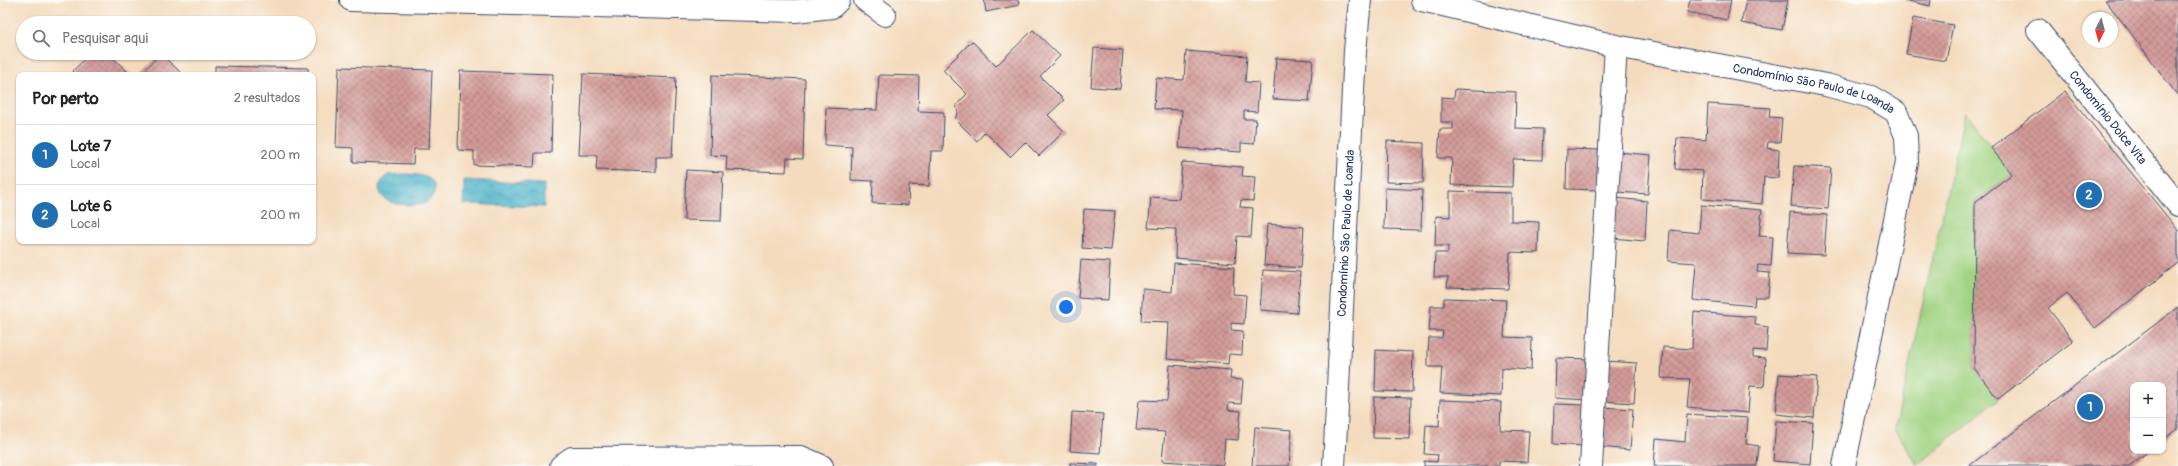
<!DOCTYPE html>
<html lang="pt">
<head>
<meta charset="utf-8">
<style>
  :root { --surface:#fff; --page:#f2f2f2; --text:#222; --muted:#767676; --line:#e0e0e0; --accent:#1f6fb2 }
  body { margin:0; font-family:Pangolin,sans-serif; background:var(--page); color:var(--text) }
  .controls { position:absolute; right:12px; bottom:12px; display:grid; overflow:hidden; border-radius:8px; box-shadow:0 1px 3px #0004 }
  .controls button { width:36px; height:36px; display:grid; place-items:center; padding:0; border:0; border-bottom:1px solid var(--line); background:var(--surface); color:var(--text); font:20px sans-serif }
  .compass { position:absolute; left:2082px; top:12px; width:36px; height:36px; border-radius:50%; background:var(--surface); box-shadow:0 1px 3px #0004; rotate:186deg }
  .you { position:absolute; left:1066px; top:307px; width:14px; height:14px; margin:-10px; border:3px solid #fff; border-radius:50%; background:#1a73e8; box-shadow:0 0 0 6px #1a73e833 }
  .badge { display:grid; place-items:center; width:26px; height:26px; border-radius:50%; background:var(--accent); color:#fff; font-size:13px; font-weight:700 }
  .pin { position:absolute; translate:-50% -50%; border:2px solid #fff; box-shadow:0 1px 4px #0006 }
  .list { margin:0; padding:0; list-style:none }
  h2 { display:flex; justify-content:space-between; align-items:center; height:52px; margin:0; padding:0 16px; font-size:17px }
  h2 small { font-size:13px; font-weight:400; color:var(--muted) }
  .list li { display:grid; grid-template-columns:26px 1fr auto; gap:12px; align-items:center; box-sizing:border-box; height:60px; padding:0 16px; border-top:1px solid var(--line) }
  .list b { display:block; font-size:15px; white-space:nowrap }
  .list p { margin:0; font-size:13px; white-space:nowrap; color:var(--muted) }
  .list em { font-size:13px; font-style:normal; color:var(--muted) }
  .icon { flex:none; width:22px; height:22px; fill:none; stroke:currentColor; stroke-width:2; stroke-linecap:round; stroke-linejoin:round }
  .map { position:relative; flex:none; width:2178px; height:466px; overflow:hidden }
  .search { position:absolute; background:var(--surface); box-shadow:0 1px 3px #0004; left:16px; top:16px; width:300px; height:44px; display:flex; align-items:center; gap:10px; box-sizing:border-box; padding:0 14px; border-radius:22px; color:var(--muted); font-size:15px }
  .panel { position:absolute; background:var(--surface); box-shadow:0 1px 3px #0004; left:16px; top:72px; width:300px; height:172px; border-radius:8px }
  .map>svg:first-child { display:block }
</style>
</head>
<body>
<div class="map">
<svg width="2178" height="466" viewBox="0 0 2178 466">
  <defs>
    <pattern id="water-waves" width="16" height="10" patternUnits="userSpaceOnUse"><rect width="16" height="10" fill="#4ab3c9"/><path d="M0 5q4-4 8 0t8 0" fill="none" stroke="#3d92a6"/></pattern>
    <pattern id="building-cross-hatch" width="8" height="8" patternUnits="userSpaceOnUse"><rect width="8" height="8" fill="#d39b99"/><path d="M0 0l8 8M0 8l8-8" fill="none" stroke="#aa7f80"/></pattern>
  </defs>
  <rect width="100%" height="100%" fill="#fdfcf7"/>
  <filter id="ink" filterUnits="userSpaceOnUse"><feTurbulence type="fractalNoise" baseFrequency=".025" numOctaves="2"/><feDisplacementMap in="SourceGraphic" scale="8" xChannelSelector="R" yChannelSelector="G"/><feConvolveMatrix kernelMatrix="1 2 1 2 8 2 1 2 1" color-interpolation-filters="sRGB"/></filter>
  <filter id="wash" filterUnits="userSpaceOnUse"><feTurbulence type="fractalNoise" baseFrequency=".012" numOctaves="4" result="noise"/><feDisplacementMap in="SourceGraphic" scale="16" xChannelSelector="R" yChannelSelector="G"/><feGaussianBlur stdDeviation="0.9" result="paint"/><feColorMatrix in="noise" values="0 0 0 0 0 0 0 0 0 0 0 0 0 0 0 0 0 1.4 0 .05"/><feComposite in="paint" operator="in"/></filter>
  <g filter="url(#wash)">
    <rect width="100%" height="100%" fill="#f4dbbd"/>
    <path fill="#a1d383" stroke="#5e8170" d="M1965 112 2012 174 1975 202 1974 368 1998 399 1918 465 1895 429Z"/>
    <path fill="url(#water-waves)" stroke="#327194" d="M388 175C401 174 439 170 434 192 433 198 429 201 424 204 409 206 379 207 379 186L384 178Z
      M464 180 544 184V207L463 204Z"/>
    <g id="blocks">
      <path fill="url(#building-cross-hatch)" d="M984 0H1018L1019 5 986 12Z
        M1690 0H1731L1727 20 1687 12Z
        M1746 0H1788L1782 30 1741 23Z
        M1904 0H1931L1930 6Z
        M2105 0H2178V96L2130 32Z
        M1913 18 1953 25 1946 61 1906 54Z
        M1033 30 1060 56 1040 76 1064 100 1048 115 1064 131 1039 156 1025 142 1010 157 985 132 977 141 955 119 958 113 956 105 967 94 943 70 972 41 996 66Z
        M1094 48 1123 50 1120 89 1091 87Z
        M1186 51 1247 56 1245 82 1259 83 1257 112 1244 111V119H1256L1254 144 1241 143V152L1179 148 1182 110 1154 109 1156 78 1184 80Z
        M90 53H108L131 75H76L73 71Z
        M160 54 175 67 183 75H140Z
        M1276 58 1313 60 1309 101 1273 99Z
        M215 66 308 68V75H215Z
        M339 67 432 70 429 149H414L413 164 353 162V148L336 147Z
        M460 71 553 74 551 153H535L534 167 474 165V151L458 150Z
        M583 74 676 78 672 157H656V172L596 170 597 155H579Z
        M712 75 805 79 803 159 787 158 786 172 726 170 727 156 710 155Z
        M879 75 919 76 918 111 944 112 943 151H931L929 186 909 185 908 205 872 203 873 181 851 180 852 147 825 145 826 108 877 110Z
        M1455 89 1516 92 1515 128 1543 129 1542 160 1513 159 1512 187 1451 185 1452 158H1438L1440 129H1453V122H1441V97L1454 98Z
        M2065 91 2178 230V263L2095 328 2067 293 2048 308 2073 341 1998 399 1974 368 1975 202 2012 174 1991 148Z
        M1708 104 1770 108 1769 117 1782 118 1780 142H1768L1767 148 1779 150 1778 178 1764 177 1762 204 1702 199 1703 171 1675 169 1677 138 1706 140Z
        M1387 141 1424 143 1423 183 1386 182Z
        M1567 149 1601 150 1599 190 1566 189Z
        M1617 152 1651 155 1648 194 1615 192Z
        M1182 162 1243 167 1242 176 1255 177 1253 201 1241 200 1240 207 1253 208 1251 237 1237 236 1235 263 1175 258 1176 229 1148 228 1151 197 1179 199Z
        M1794 166 1831 168 1828 209 1791 206Z
        M686 170 723 172 721 221 684 220Z
        M1385 188 1422 190 1421 230 1384 229Z
        M1450 191 1511 193V221L1539 222 1538 253 1510 252 1508 289 1447 287 1448 277H1434L1435 253H1448V246H1435L1436 216 1450 217Z
        M1614 198 1647 201 1645 241 1612 238Z
        M1701 205 1762 210 1759 236 1773 237 1771 266 1758 265 1757 272 1770 273 1768 297H1755L1754 306 1693 300 1696 263 1668 261 1670 230 1699 233Z
        M1084 209 1115 211 1111 250 1082 248Z
        M1790 212 1827 215 1824 255 1787 253Z
        M1267 224 1304 227 1301 268 1264 265Z
        M1081 260 1110 262 1108 300 1078 298Z
        M1174 263 1234 267 1233 294 1246 295 1244 324 1231 323V330L1243 331 1242 355 1229 354 1228 364 1167 359 1169 322 1141 321 1143 289 1172 292Z
        M1263 270 1300 272 1297 313 1260 310Z
        M1444 298 1506 300 1504 337 1532 338 1531 370 1502 368 1501 396 1440 393 1442 367H1428V352L1429 338H1442L1443 331H1429L1431 306H1444Z
        M2178 307V429L2163 440V385H2133V451H2149L2129 466H1969Z
        M1694 312 1756 317 1755 325 1768 327 1766 351 1753 350V357L1766 358 1764 387 1750 386 1748 413 1687 407 1690 379 1661 378 1663 347 1692 349Z
        M1376 350 1413 352 1412 392 1375 391Z
        M1556 358 1589 359 1586 400 1555 398Z
        M1605 361 1637 363 1634 403 1603 401Z
        M1170 365 1231 370 1230 379 1243 380 1241 404 1229 403 1228 410 1241 411 1238 440 1225 439 1223 465 1162 461 1165 432 1136 430 1139 400 1167 401Z
        M1779 374 1817 377 1814 418 1776 414Z
        M1374 397 1411 398 1410 439 1373 438Z
        M1440 400 1501 402 1500 430 1529 431 1527 462 1499 461V466H1424V461L1437 462 1438 455 1424 454 1425 440 1426 425 1439 426Z
        M1554 404 1586 405 1584 446 1553 444Z
        M1602 407 1633 409 1630 450 1600 447Z
        M1072 412 1103 414 1100 453 1070 451Z
        M1687 414 1748 418 1746 444 1759 446 1757 466H1654L1656 439 1685 442Z
        M1776 421 1813 423 1810 464 1773 461Z
        M1255 427 1292 430 1289 466H1252Z
        M1070 463 1098 464V466H1070Z"/>
    </g>
  </g>
  <g filter="url(#ink)">
    <use href="#blocks" fill-opacity="0" stroke="#3c496c" stroke-width="1"/>
    <g fill="none" stroke-linecap="round" stroke-linejoin="round">
      <defs>
        <g id="minor">
          <path d="M351 0 795 11 832 7 839 0"/>
          <path d="M865 0 885 15"/>
          <path id="s1" d="M1422 0 1616 46 1826 85 1871 97 1896 112 1906 136 1907 162 1844 466"/>
          <path id="s2" d="M2038 30 2178 205"/>
          <path d="M561 466 572 458 801 457 822 466"/>
          <path id="s3" d="M1334 466 1355 51 1360 0"/>
          <path d="M1591 466 1616 46"/>
        </g>
      </defs>
      <use href="#minor" stroke="#3c496c" stroke-width="24"/>
      <use href="#minor" stroke="#fff" stroke-width="22"/>
    </g>
  </g>
  <g text-anchor="middle" dominant-baseline="central" stroke-width="3" stroke-linejoin="round" paint-order="stroke">
    <g font-size="12" fill="#1b2f5e" stroke="#fdfcf7">
      <text stroke="none"><textPath href="#s1" startOffset="402">Condomínio São Paulo de Loanda</textPath></text>
      <text stroke="none"><textPath href="#s2" startOffset="112">Condomínio Dolce Vita</textPath></text>
      <text stroke="none"><textPath href="#s3" startOffset="233">Condomínio São Paulo de Loanda</textPath></text>
    </g>
  </g>
</svg>
<div class="controls">
<button>+</button>
<button>−</button>
</div>
<svg class="compass" viewBox="-18 -18 36 36"><path d="M0-13l5 13h-10z" fill="#e53935"/><path d="M0 13l5-13h-10z" fill="#767676"/></svg>
<div class="you"></div>
<div class="pin badge" style="left:2090px;top:407px">1</div>
<div class="pin badge" style="left:2089px;top:195px">2</div>
<div class="search"><svg class="icon" aria-label="search" viewBox="0 0 24 24"><circle cx="10" cy="10" r="6"/><path d="M15 15l6 6"/></svg>Pesquisar aqui</div>
<section class="panel">
<h2>Por perto<small>2 resultados</small></h2>
<ul class="list">
<li><span class="badge">1</span><div><b>Lote 7</b><p>Local</p></div><em>200 m</em></li>
<li><span class="badge">2</span><div><b>Lote 6</b><p>Local</p></div><em>200 m</em></li>
</ul>
</section>
</div>
</body>
</html>
